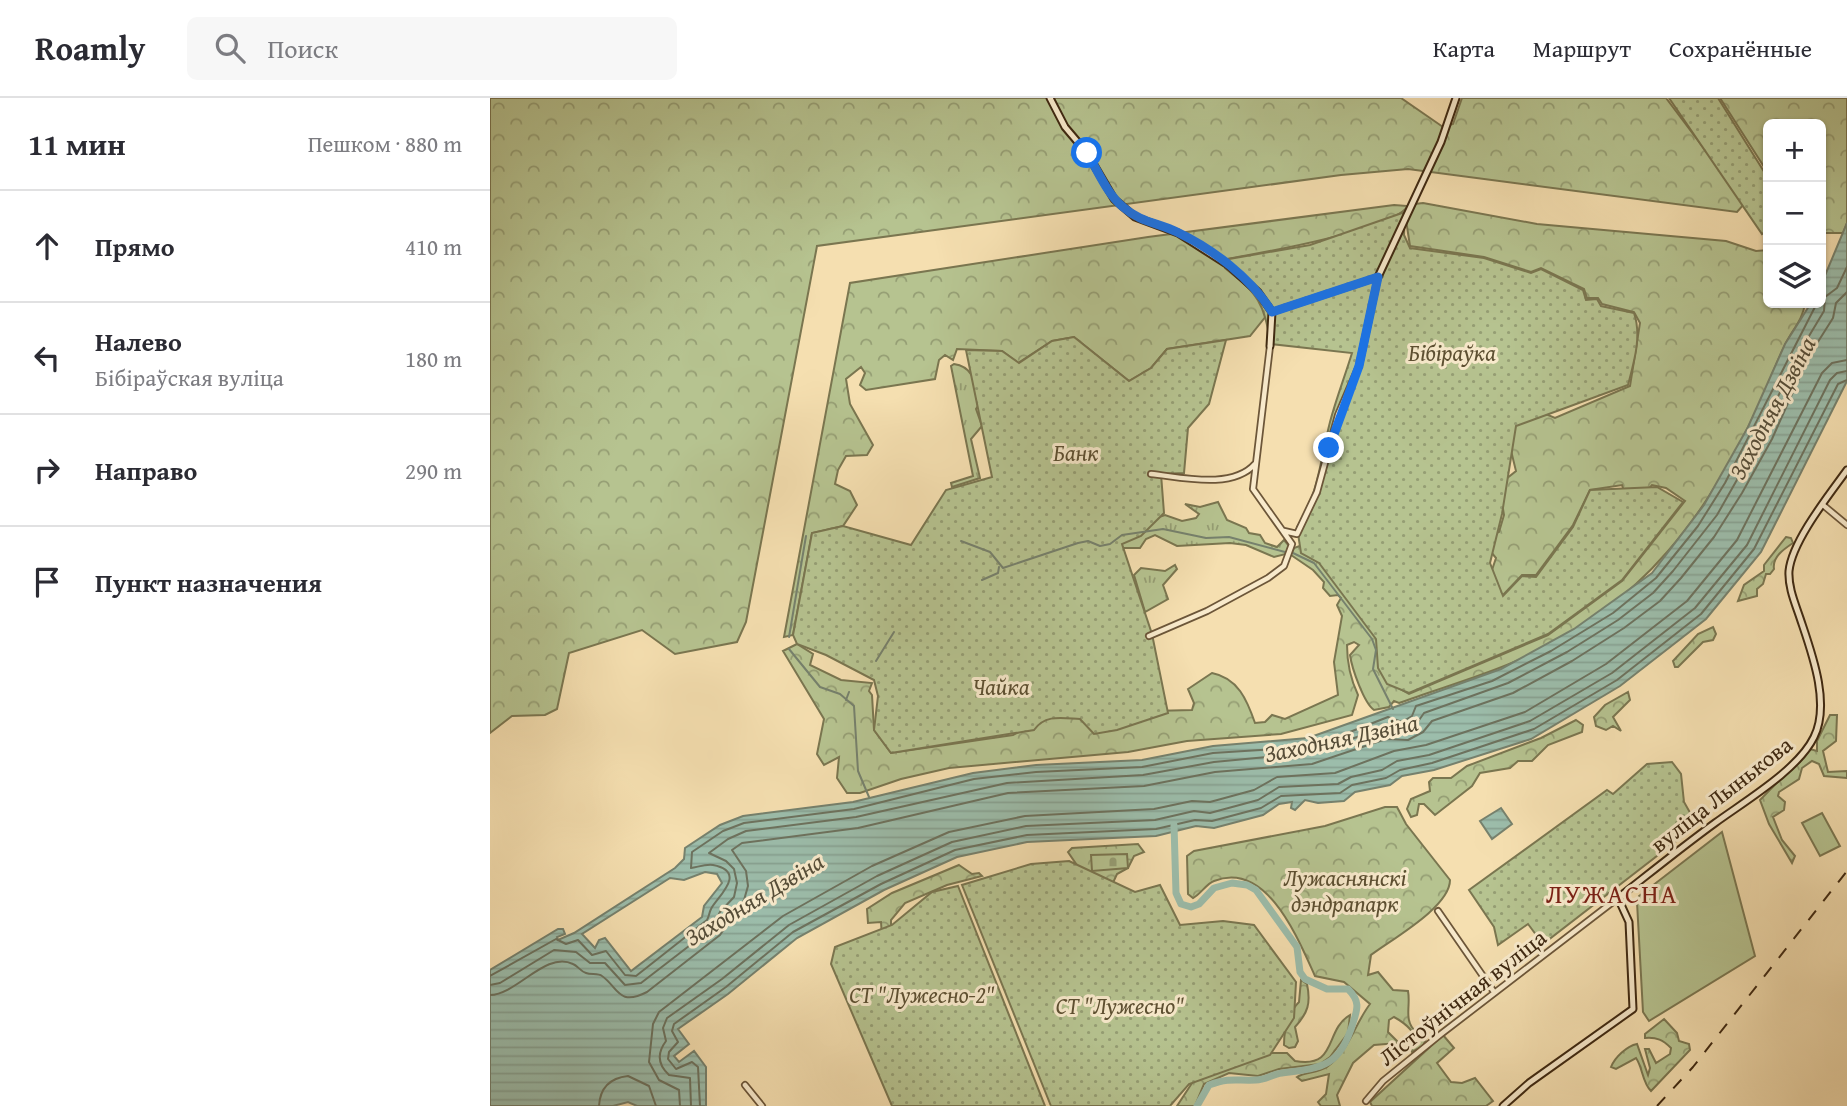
<!DOCTYPE html>
<html lang="ru">
<head>
<meta charset="utf-8">
<style>
  :root { --surface:#fff; --page:#f7f7f7; --text:#2b2b33; --muted:#7c7c81; --line:#e1e1e2 }
  body { margin:0; font-family:"Gentium Book Plus",serif; background:var(--page); color:var(--text) }
  .controls { position:absolute; right:21px; top:21px; display:grid; overflow:hidden; border-radius:10px; box-shadow:0 2px 5px #0004 }
  .controls button { width:63px; height:63px; display:grid; place-items:center; padding:0; border:0; border-bottom:2px solid var(--line); background:var(--surface); color:var(--text); font:35px sans-serif }
  .stop { position:absolute; width:21px; height:21px; margin:-16px; border:5px solid #1a73e8; border-radius:50%; background:#fff }
  .stop.end { background:#1a73e8; border-color:#fff; box-shadow:0 2px 7px #0008 }
  .list { margin:0; padding:0; list-style:none }
  h2 { display:flex; justify-content:space-between; align-items:center; height:91px; margin:0; padding:0 28px; font-size:30px }
  h2 small { font-size:23px; font-weight:400; color:var(--muted) }
  .list li { display:grid; grid-template-columns:46px 1fr auto; gap:21px; align-items:center; box-sizing:border-box; height:112px; padding:0 28px; border-top:2px solid var(--line) }
  .list b { display:block; font-size:26px; white-space:nowrap }
  .list p { margin:0; font-size:23px; white-space:nowrap; color:var(--muted) }
  .list em { font-size:23px; font-style:normal; color:var(--muted) }
  .icon { flex:none; width:38px; height:38px; fill:none; stroke:currentColor; stroke-width:2; stroke-linecap:round; stroke-linejoin:round }
  .map { position:relative; flex:none; width:1357px; height:1008px; overflow:hidden }
  header { display:flex; align-items:center; gap:42px; box-sizing:border-box; height:98px; padding:0 35px; background:var(--surface); border-bottom:2px solid var(--line) }
  header strong { font-size:33px }
  nav { display:flex; gap:38px; margin-inline-start:auto; font-size:24px }
  .search { width:490px; height:63px; background:var(--page); display:flex; align-items:center; gap:18px; box-sizing:border-box; padding:0 24px; border-radius:10px; color:var(--muted); font-size:26px }
  main { display:flex }
  aside { flex:1; background:var(--surface) }
  .map>svg:first-child { display:block }
</style>
</head>
<body>
<header>
<strong>Roamly</strong>
<div class="search"><svg class="icon" aria-label="search" viewBox="0 0 24 24"><circle cx="10" cy="10" r="6"/><path d="M15 15l6 6"/></svg>Поиск</div>
<nav><a>Карта</a><a>Маршрут</a><a>Сохранённые</a></nav>
</header>
<main>
<aside>
<h2>11 мин<small>Пешком · 880 m</small></h2>
<ul class="list">
<li><svg class="icon" aria-label="ahead" viewBox="0 0 24 24"><path d="M12 20V5M6 11l6-6 6 6"/></svg><div><b>Прямо</b></div><em>410 m</em></li>
<li><svg class="icon" aria-label="left" viewBox="0 0 24 24"><path d="M17 20v-9H6M10 6l-5 5 5 5"/></svg><div><b>Налево</b><p>Бібіраўская вуліца</p></div><em>180 m</em></li>
<li><svg class="icon" aria-label="right" viewBox="0 0 24 24"><path d="M7 20v-9h11M14 6l5 5-5 5"/></svg><div><b>Направо</b></div><em>290 m</em></li>
<li><svg class="icon" aria-label="arrive" viewBox="0 0 24 24"><path d="M6 21V4h12l-3 4 3 4H6"/></svg><div><b>Пункт назначения</b></div></li>
</ul>
</aside>
<div class="map">
<svg width="1357" height="1008" viewBox="0 0 1357 1008">
  <defs>
    <pattern id="grass-tufts" width="24" height="20" patternUnits="userSpaceOnUse" patternTransform="scale(1.75)"><rect width="24" height="20" fill="#b6c390"/><path d="M3 7l-1-3M5 7V3M7 7l1-3M15 17l-1-3M17 17v-4M19 17l1-3" fill="none" stroke="#959e74"/></pattern>
    <pattern id="forest-crowns" width="20" height="18" patternUnits="userSpaceOnUse" patternTransform="scale(1.75)"><rect width="20" height="18" fill="#b6c390"/><path d="M2 6a3 3 0 1 1 6 0M12 15a3 3 0 1 1 6 0" fill="none" stroke="#959e74"/></pattern>
    <pattern id="cemetery-stones" width="16" height="16" patternUnits="userSpaceOnUse" patternTransform="scale(1.75)"><rect width="16" height="16" fill="#b6c390"/><path d="M2 7V4a2 2 0 0 1 4 0v3zM10 15v-3a2 2 0 0 1 4 0v3z" fill="#959e74"/></pattern>
    <pattern id="garden-dots" width="8" height="8" patternUnits="userSpaceOnUse" patternTransform="scale(1.75)"><rect width="8" height="8" fill="#b6c390"/><path d="M2 2h.1M6 6h.1" fill="none" stroke="#959e74" stroke-width="1.8" stroke-linecap="round"/></pattern>
    <pattern id="water-rules" width="6" height="5" patternUnits="userSpaceOnUse" patternTransform="scale(1.75)"><rect width="6" height="5" fill="#9cbdab"/><path d="M0 2.5h6" fill="none" stroke="#87a292"/></pattern>
  </defs>
  <rect width="100%" height="100%" fill="#f5dfb0"/>
  <filter id="stains"><feTurbulence type="fractalNoise" baseFrequency=".00286" numOctaves="4"/><feColorMatrix values="0 0 0 0 .2 0 0 0 0 .09 0 0 0 0 .02 0 0 0 .5 -.17"/></filter>
  <radialGradient id="worn" r=".72"><stop offset=".6" stop-color="#630" stop-opacity="0"/><stop offset="1" stop-color="#630" stop-opacity=".3"/></radialGradient>
  <path fill="url(#grass-tufts)" stroke="#7a7650" stroke-width="2" d="M464 266C485 269 485 287 490 305L486 311 492 328 481 341 490 380 462 389 461 385 483 378 461 268Z
    M728 404 737 422 756 430 759 435 770 437 775 445 787 449 794 442 800 449 796 456 784 459 756 447 740 445 687 448 665 437 656 441 650 450H628L604 441 675 417 692 423 706 420 709 416 695 406 710 409Z
    M685 467 687 471 673 487 678 501 655 514 644 477 651 470 675 473Z"/>
  <path fill="url(#forest-crowns)" stroke="#7a7650" stroke-width="2" d="M0 0H911L953 29 963 26 972 0H1176L1255 105 1247 114 918 71 851 77 327 148 256 524 247 544 185 556 152 532 79 555 67 611 55 617 22 618 0 635Z
    M1230 0H1357V125L1353 135H1331V26H1278V75Z
    M933 105 1047 126 1236 143 1266 153 1278 152V205H1315C1313 222 1302 232 1295 247 1288 261 1282 276 1276 291 1222 414 1151 511 1024 564 987 580 947 591 909 605L904 603 899 609 884 612C874 605 862 571 860 557L869 547 864 544 857 547C857 566 860 580 868 597L862 617 791 636 697 643 638 654 459 670 411 681 370 695H357L347 680 349 659 334 667 327 656 334 621 293 553 307 546 323 556 320 567 351 582 382 585 379 593 382 597 384 632 401 655 523 637 543 627 542 616 702 612 704 605 698 591 722 575C748 580 757 602 765 625L775 624 782 617 795 621 848 597 844 564 852 518 847 507 851 500 848 497 840 498 833 490 834 484 823 472 801 457 804 450 818 445 889 543 898 584 919 596 1058 537 1132 483 1195 403 1176 390 1162 387 1155 395 1134 393 1132 387 1100 392 1083 427 1046 477H1032L1013 497 1008 494 1002 472 1006 460 1001 454 1003 436 1009 434 1014 417 1011 399 1016 381 1026 373 1016 332 1051 314 1065 320 1140 288 1150 225 1144 214 1112 206 1108 200H1097L1094 191 1051 170 1041 174 994 159 920 148 916 122 925 106Z
    M904 107 918 108C901 133 770 155 737 161L735 170 767 196 776 218 760 238 677 251 661 270 639 283 584 239 562 243 528 265 512 253 467 251 463 262 455 257 449 262 445 281 376 292 370 287 375 275 371 269 356 281 360 306 383 347 377 357 356 358 348 372 345 386 360 393 367 407 353 428 322 435 303 537 294 539 360 185 658 139Z
    M1296 439 1301 440 1303 445C1294 451 1282 459 1284 471L1280 476H1276L1273 486 1267 491V498L1248 503 1254 487 1274 473V467Z
    M1223 529 1226 536 1223 542 1213 544 1188 569H1185L1183 563 1208 536Z
    M1138 594 1140 602 1123 619 1131 633 1123 628 1116 632 1106 628 1104 619 1115 607Z
    M1340 617H1347L1346 643 1333 653 1338 674 1357 673V680L1334 678 1329 666 1322 663 1312 670 1309 681 1289 694 1288 698 1295 704 1294 712 1283 719 1292 742 1305 758 1302 765 1279 726 1270 702 1320 651 1327 653V643Z
    M1086 622 1093 627 1092 634 1058 647 1042 663H1028L1020 670 990 675 982 688 945 717 934 706H929L927 717 921 719 917 711 921 701 940 693 939 684 943 680H961L977 668 1051 640Z
    M895 709H907L916 726 960 782C960 809 902 841 881 857L878 877 888 874 903 892 918 893C921 908 913 922 926 934L930 928H935L937 939 933 948 922 954 919 949 927 945C925 933 915 925 904 919L899 922 898 934 909 945 884 947 863 965 847 997 850 1008H831L828 1004 836 996 839 976 812 983 807 979C815 974 828 975 837 969 860 952 864 927 880 906L854 884 825 878C808 841 777 762 724 783 716 786 711 796 703 800L698 796 697 758 704 753 835 728Z
    M648 746 654 754 644 758 638 770 627 776 622 787 605 779 604 775 591 773 578 754 582 750Z
    M469 767 482 776 489 775 492 778 457 787 415 805 401 822V830L392 839 391 824 378 825 377 811 402 795Z
    M811 882 817 886C821 905 818 915 805 929L808 943 805 949 799 950 794 947C794 932 798 915 809 904Z
    M860 917 858 935 840 959 830 966 789 971 768 978 739 975 714 986 705 1008H687L704 982 774 955H797L805 963C848 971 834 932 860 917Z
    M1174 921 1187 935 1189 943 1199 946 1200 952 1161 993C1152 984 1153 970 1146 960L1126 971 1121 969C1125 959 1137 948 1147 946L1158 977 1160 970 1155 951H1159L1166 965 1180 956 1181 950C1173 942 1167 939 1155 940V936Z
    M953 937 964 950 947 965 961 984 972 985 985 980 1003 1003 996 1008H882L880 1004Z"/>
  <path fill="url(#cemetery-stones)" stroke="#7a7650" stroke-width="2" d="M637 756 638 770 602 773 601 757Z"/>
  <path fill="#b6c390" stroke="#7a7650" stroke-width="2" d="M1332 715 1350 748 1330 758 1312 725Z
    M1232 734 1265 858 1159 923 1153 914 1147 804 1149 798Z"/>
  <path fill="url(#garden-dots)" stroke="#7a7650" stroke-width="2" d="M1179 0H1228L1278 80V132L1272 136Z
    M915 114 914 137 920 150 994 160 1041 175 1051 171 1093 192 1096 202 1107 201 1111 208 1144 215C1152 238 1144 264 1138 287L1026 328 1012 416 1000 465 1013 498 1032 478 1046 479 1083 429 1100 392 1167 389 1193 404 1132 482 1058 536 919 595 897 586 888 570 886 541 829 465 811 455 807 429C828 399 831 359 840 324 846 301 855 278 862 255L781 246C773 203 769 198 736 169L739 161 820 147Z
    M584 239 639 283 661 270 677 251 736 242 719 306 698 330 694 375 671 376 674 415 651 438 632 446 662 536 678 615 627 632 604 636 590 621C572 620 555 616 544 632L401 655 384 632 388 598 384 582 336 557 307 546 303 537 322 435 353 428 421 447 456 392 502 379 476 252 512 253 529 265 562 243Z
    M1182 664 1191 676 1194 704 1207 727 1053 846 1038 826 1008 847 1004 829 979 792 1117 692 1123 696 1157 666Z
    M579 763 645 794 670 787 690 827 733 823 764 827 806 884 804 920 780 957 699 986 680 1008H561L472 787 541 766Z
    M468 788 555 1008H402L341 866 345 849 402 827 442 794Z"/>
  <path fill="url(#water-rules)" stroke="#76816d" stroke-width="2" fill-rule="evenodd" d="M1357 125V283L1271 454 1216 521 1130 588 1041 641 944 672 912 678 900 687 865 694 854 703 828 705 815 702 805 712 801 710 802 704 789 706 773 717 724 730 706 728 666 738 537 744 467 759 394 792 307 840 238 896 188 931 199 946 184 958 189 964 204 953 216 969V1008H147L138 1004 123 1008H0V872L68 831H73L75 836 67 839 68 842 84 835 185 770 194 761 195 750 230 727 253 718 363 704 483 675 546 667 652 662 723 648 818 640 1011 571 1084 531 1162 475 1214 407 1258 329 1295 246 1321 205H1331V187ZM215 774 227 776 232 785 214 808 212 819 141 873 115 840 109 842 105 850 92 836 180 780 194 782Z
    M1011 710 1022 726 1002 741 990 723Z"/>
  <g fill="none" stroke-linecap="round" stroke-linejoin="round">
    <path stroke="#6d725e" stroke-width="2" d="M0 878 66 841 76 846 88 842 102 857 116 853 135 877 146 878 217 822C219 819 219 815 221 811 226 800 259 774 223 767 215 766 208 769 201 770L202 754 233 733 254 725 364 711 484 681 546 674 652 669 723 655 803 650 842 641 898 619 912 624 922 618 926 608 1002 583 1061 553 1123 515 1166 480 1208 428 1235 385 1327 205
      M0 887 10 885 64 852 86 854 100 865H115L135 887 151 885 221 831 230 814 244 799 247 785 244 771 236 763 219 755 238 741 256 733 366 719 517 685 653 677 724 664 821 655 896 629 915 632 927 625 934 615 1018 585 1077 554 1128 522 1163 495 1183 473 1227 417 1252 373 1310 253 1334 213 1335 199 1347 190 1357 169
      M0 897C28 896 55 853 83 866 88 868 90 873 96 875 101 877 108 875 112 878 128 889 128 909 157 894L230 837 254 802 258 788 256 773 242 752 252 745 368 730 518 695 654 688 725 674 822 666 896 641 918 642 933 634 942 623 1023 595 1082 563 1134 530 1170 503 1191 480 1224 439 1252 395 1282 341 1319 258 1343 220 1346 205 1357 194
      M109 1008C110 990 120 980 138 978L159 988 166 1008
      M190 1008 189 992 169 982 159 964 163 926 169 914 293 818 382 768 459 734 535 718 664 711 702 703 720 704 764 692 787 679 845 675 904 653 936 647 1035 614 1116 566 1197 503 1247 442 1332 275 1342 265 1357 262
      M201 1008 200 980 179 977C167 966 167 955 176 943L173 930 177 920 232 881 299 827 387 778 462 744 536 728 665 722 704 713 720 715 768 702 789 689 848 686 861 679 892 672 907 663 939 657 1040 623 1122 575 1205 510 1257 447 1340 282 1347 275 1357 273
      M210 1008 208 969 202 964 186 971 178 961 179 954 188 944 182 933 184 926 236 889 303 834 391 786 465 752 537 737 666 731 705 722 722 723 771 710 791 698 850 695 862 687 896 680 910 672 942 665 1044 631 1127 582 1211 516 1264 451 1348 286 1357 282"/>
    <path stroke="#76816d" stroke-width="2" d="M471 443 500 454 513 470 588 445 598 443 610 448 620 446 632 437 673 431 716 440 739 439 795 454
      M803 455 824 465 882 541 886 552 883 571 903 611
      M492 482 508 475 509 469
      M299 539 316 438
      M299 551 330 589 350 596 364 608 368 673 379 699
      M386 563 404 534
      M356 602 359 594"/>
    <path stroke="#9cbdab" stroke-width="7" d="M684 727 686 795 691 806 701 809 709 806 724 790 742 785 757 787 766 792 807 849 810 874 815 881 837 891H858C870 903 868 910 863 925 850 969 832 970 792 975 783 976 775 982 766 982 745 983 742 979 719 987L707 1008"/>
    <defs>
      <path id="street" d="M782 214 888 179 869 268 848 317 827 394 807 436 794 433
        M661 376C691 379 742 392 765 366
        M1333 407 1357 427
        M659 538 717 513 778 480 794 468 802 446 763 391 780 248
        M948 813 1004 894
        M255 987 272 1008
        M876 1003 893 983 951 936 1128 800"/>
      <path id="secondary" d="M560 0 575 29 597 55 624 101 645 119 688 135 738 167 768 194 782 214 780 248
        M888 179 951 44 966 0
        M1013 1008 1039 985 1143 911 1139 824 1128 800C1160 775 1192 749 1225 725 1255 703 1308 672 1324 639 1341 605 1321 553 1310 520 1305 505 1298 489 1299 473 1302 443 1339 397 1357 372"/>
    </defs>
    <use href="#street" stroke="#6c5639" stroke-width="8"/>
    <use href="#secondary" stroke="#3e2811" stroke-width="9"/>
    <use href="#street" stroke="#f8eacc" stroke-width="4.5"/>
    <use href="#secondary" stroke="#f8eacc" stroke-width="5"/>
    <path stroke="#3e2811" stroke-width="2" stroke-dasharray="12 12" stroke-linecap="butt" d="M1167 1008 1203 969 1357 773"/>
  </g>
  <g fill="none" stroke-linecap="round" stroke-linejoin="round">
    <path stroke="#1a73e8" stroke-width="9" d="M597 55C608 73 617 96 633 109 650 124 668 125 687 134 723 151 761 180 782 214L888 179 869 268 839 350"/>
  </g>
  <g text-anchor="middle" dominant-baseline="central" stroke-width="6" stroke-linejoin="round" paint-order="stroke">
    <g font-size="23" font-style="italic" fill="#5c4f31" stroke="#f8eacc">
      <text x="962" y="254">Бібіраўка</text>
      <text x="586" y="354">Банк</text>
      <text x="511" y="588">Чайка</text>
      <text x="855" y="779">Лужаснянскі<tspan x="855" dy="26">дэндрапарк</tspan></text>
      <text x="432" y="896">СТ "Лужесно-2"</text>
      <text x="630" y="907">СТ "Лужесно"</text>
    </g>
    <g font-size="23" fill="#3e2811" stroke="#f8eacc">
      <text transform="translate(1231 696) rotate(-38)">вуліца Лынькова</text>
      <text transform="translate(972 899) rotate(-38)">Лістоўнічная вуліца</text>
    </g>
    <g font-size="24" font-style="italic" fill="#564d38" stroke="#f8eacc">
      <text transform="translate(1282 310) rotate(-62)">Заходняя Дзвіна</text>
      <text transform="translate(851 640) rotate(-12)">Заходняя Дзвіна</text>
      <text transform="translate(264 801) rotate(-31)">Заходняя Дзвіна</text>
    </g>
    <g font-size="26" letter-spacing="2" fill="#7a1f14" stroke="#f8eacc">
      <text x="1122" y="795">ЛУЖАСНА</text>
    </g>
  </g>
  <rect width="100%" height="100%" filter="url(#stains)"/>
  <rect width="100%" height="100%" fill="url(#worn)"/>
</svg>
<div class="controls">
<button>+</button>
<button>−</button>
<button><svg class="icon" aria-label="layers" viewBox="0 0 24 24"><path d="M12 4l9 5-9 5-9-5zM3 14l9 5 9-5"/></svg></button>
</div>
<div class="stop" style="left:597px;top:55px"></div>
<div class="stop end" style="left:839px;top:350px"></div>
</div>
</main>
</body>
</html>
